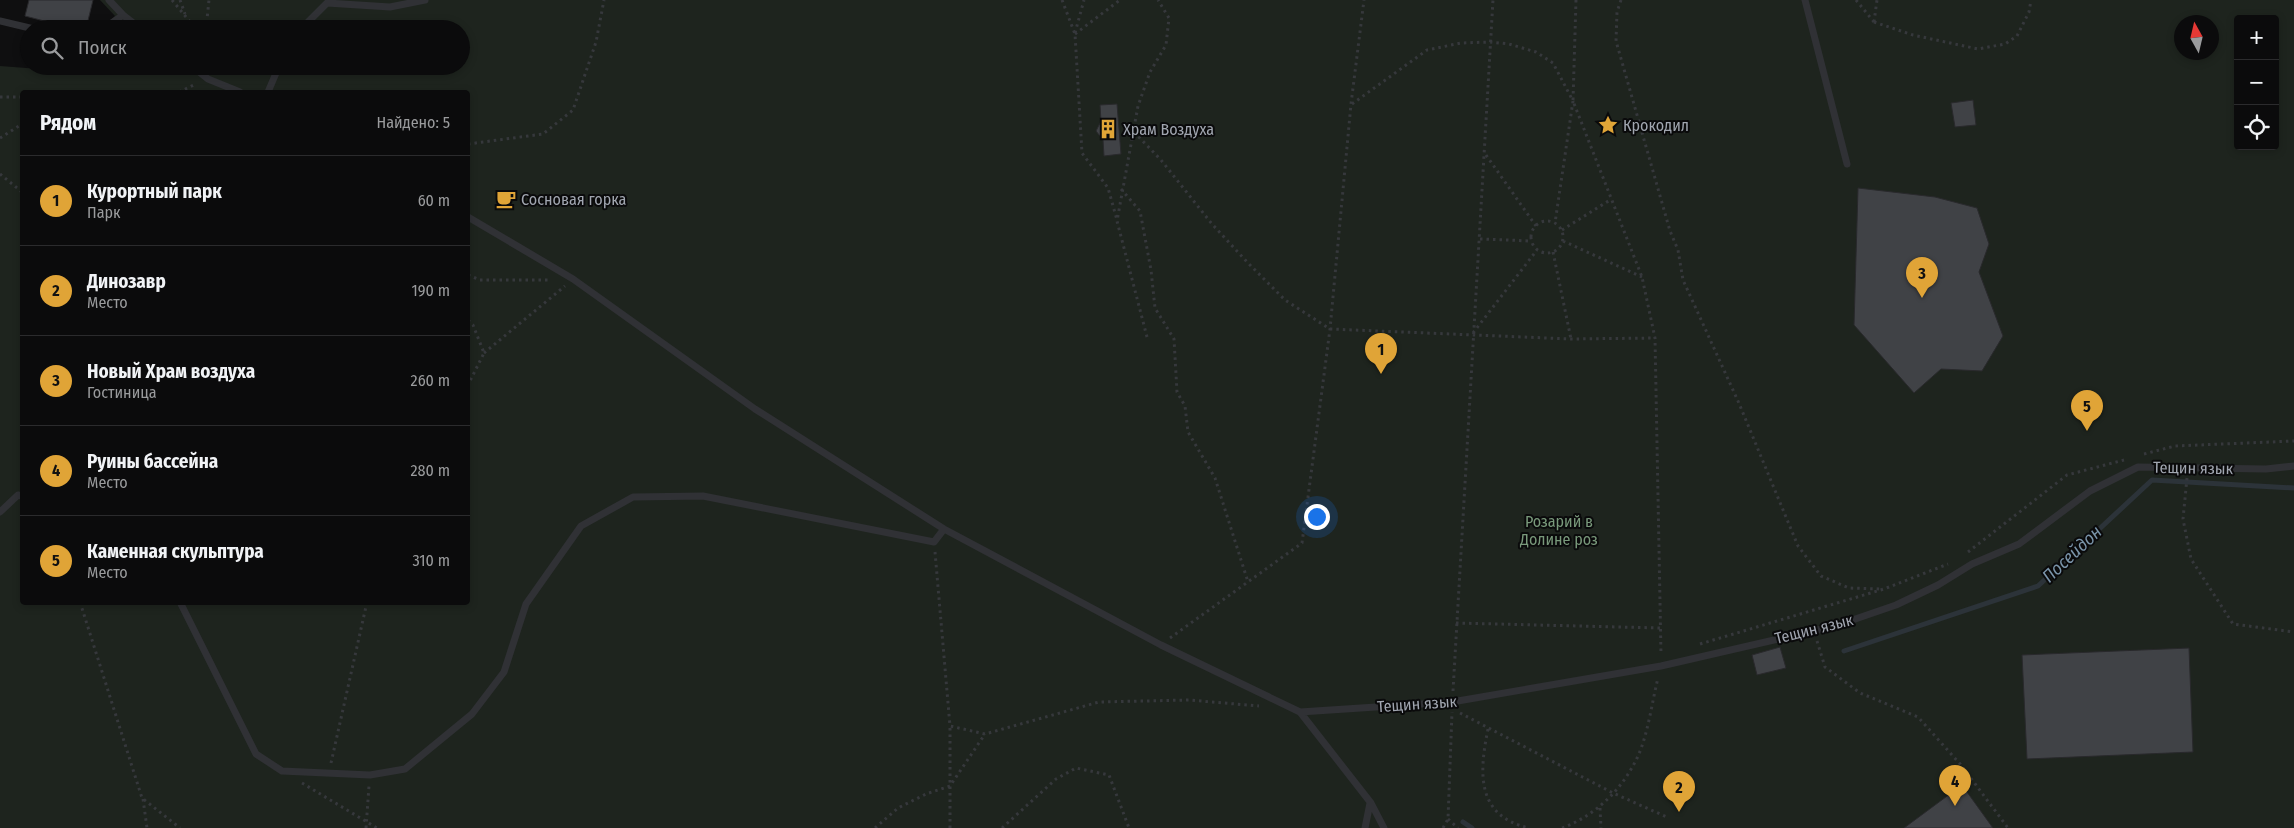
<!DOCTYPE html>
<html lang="ru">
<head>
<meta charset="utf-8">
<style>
  :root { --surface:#0b0b0c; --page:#141415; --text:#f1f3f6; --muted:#9a9b9d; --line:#2b2b2d; --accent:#e0a437 }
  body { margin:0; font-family:"Fira Sans Condensed",sans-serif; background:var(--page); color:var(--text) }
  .controls { position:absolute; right:15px; top:15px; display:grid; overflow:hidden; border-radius:5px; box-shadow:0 2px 8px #0003 }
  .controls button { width:45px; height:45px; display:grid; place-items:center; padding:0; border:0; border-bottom:1px solid var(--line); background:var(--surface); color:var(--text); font:25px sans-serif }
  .compass { position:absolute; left:2174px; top:15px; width:45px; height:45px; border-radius:50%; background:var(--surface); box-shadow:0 2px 8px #0003; rotate:352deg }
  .you { position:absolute; left:1316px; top:516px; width:18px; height:18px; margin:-12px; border:4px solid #fff; border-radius:50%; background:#1a73e8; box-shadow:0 0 0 8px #1a73e833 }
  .badge { display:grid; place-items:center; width:32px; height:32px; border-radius:50%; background:var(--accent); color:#111; font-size:16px; font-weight:700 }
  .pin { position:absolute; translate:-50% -41px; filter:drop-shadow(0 1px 2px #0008) }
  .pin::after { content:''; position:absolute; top:26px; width:18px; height:15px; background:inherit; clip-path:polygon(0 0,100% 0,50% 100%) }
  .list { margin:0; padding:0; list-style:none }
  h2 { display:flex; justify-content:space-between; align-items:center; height:65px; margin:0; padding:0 20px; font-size:21px }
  h2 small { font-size:16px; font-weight:400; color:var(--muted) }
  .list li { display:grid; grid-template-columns:32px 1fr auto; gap:15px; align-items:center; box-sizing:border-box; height:90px; padding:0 20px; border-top:1px solid var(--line) }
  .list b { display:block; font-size:19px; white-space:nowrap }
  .list p { margin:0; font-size:16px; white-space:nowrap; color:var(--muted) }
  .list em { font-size:16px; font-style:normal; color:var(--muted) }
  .icon { flex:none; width:28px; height:28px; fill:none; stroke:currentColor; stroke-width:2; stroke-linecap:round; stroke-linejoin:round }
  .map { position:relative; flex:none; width:2294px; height:828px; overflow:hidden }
  .search { position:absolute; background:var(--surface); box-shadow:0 2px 8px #0003; left:20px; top:20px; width:450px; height:55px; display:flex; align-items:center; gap:12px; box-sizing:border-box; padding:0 18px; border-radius:28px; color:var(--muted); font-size:19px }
  .panel { position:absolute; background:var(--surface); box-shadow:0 2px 8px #0003; left:20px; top:90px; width:450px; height:515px; border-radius:5px }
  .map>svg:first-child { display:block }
</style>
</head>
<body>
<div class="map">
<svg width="2294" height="828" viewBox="0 0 2294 828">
  <rect width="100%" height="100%" fill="#0f0f10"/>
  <path fill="#1e241e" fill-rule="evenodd" d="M100 0H2294V828H0V66L53 70 57 66H461V29H100L115 16ZM2238 19H2275V146H2238ZM2182 22H2212V52H2182ZM22 92H468V602H22Z"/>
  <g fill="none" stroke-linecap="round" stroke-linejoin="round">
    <path stroke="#2c3339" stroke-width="5" d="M1844 651 2038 586 2152 480 2294 488
      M1463 822 1472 828"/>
  </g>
  <path fill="#404246" stroke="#29292c" d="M29 0H93L86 29H75L25 16Z
    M1973 100 1976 125 1955 127 1951 103Z
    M1117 104 1121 154 1104 156 1103 140 1096 131 1101 121 1100 105Z
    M1858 188 1935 197 1977 208 1989 244 1979 272 2003 336 1982 371 1941 369 1914 393 1854 325Z
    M1780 647 1786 668 1757 675 1752 655Z
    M2189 648 2193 752 2027 759 2022 655Z
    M1962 785 1993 828H1904Z"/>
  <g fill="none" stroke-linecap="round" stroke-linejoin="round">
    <path stroke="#36383c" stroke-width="3" stroke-dasharray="2.5 4" stroke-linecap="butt" d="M172 0 196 29
      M180 0 185 14
      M1062 0 1075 34 1082 153 1108 188 1117 220
      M1576 0 1573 101 1642 277 1655 338 1661 655
      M1621 0 1617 12 1616 41 1670 231 1678 250 1683 280 1738 401 1798 546 1821 576 1849 588 1881 589
      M1856 0 1874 22
      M1874 22 1913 35 1978 49 2005 44 2017 36 2029 12 2031 0
      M1874 22 1877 0
      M206 29 209 0
      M1075 33 1084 0
      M1075 34 1120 0
      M179 92 196 84
      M0 97H22
      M1352 104 1427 50 1461 43 1490 42 1509 44 1536 52 1553 63 1573 101 1555 223
      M1134 132 1161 160 1212 224 1248 263 1285 300 1330 329 1571 339 1655 338
      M0 138 22 124
      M468 144 543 134 573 110 596 42 604 0
      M1486 155 1536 226
      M0 174 22 192
      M1121 189 1140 211 1151 270 1155 308 1174 339 1177 392 1185 406 1188 432 1215 478 1248 582
      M1531 237a16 16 0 1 1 32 0a16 16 0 1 1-32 0Z
      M1562 230 1610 200
      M1480 239 1531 241
      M1563 241 1642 277
      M1553 252 1571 339
      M468 275 480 280H551
      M468 320 473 325 484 353 468 385
      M1473 333 1537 250
      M1147 337 1117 221 1138 106 1150 72 1166 45 1169 18 1158 0
      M484 353 565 286
      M2144 454 2175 446 2294 441
      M2187 478 2183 519 2191 559 2233 624 2294 632
      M935 552 950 726 985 734 1099 702 1189 700 1259 706
      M1968 552 2067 475 2124 460
      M80 602 142 798 180 828
      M1456 623 1660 628
      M1170 638 1302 543 1330 329 1351 104 1364 0
      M1817 641 1825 667 1860 693 1918 717 1961 765 2008 828
      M1700 644 1884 589 1948 564
      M1453 691 1493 0
      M1460 713 1613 793 1669 818
      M1488 729C1479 773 1476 816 1529 828
      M331 763 367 602
      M302 783 377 828
      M143 799 147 828
      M1600 808 1601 828
      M1448 819 1458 828
      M366 828 369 786
      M875 828 898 808 926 794 950 786 985 734
      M950 828V726
      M1002 828 1056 779 1076 768 1109 775 1129 828
      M1443 828 1448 819 1452 712
      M1562 828C1595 816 1623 789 1638 756 1648 734 1652 702 1658 678"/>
    <path stroke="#303135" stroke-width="7" d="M109 0 123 15 141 29
      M1805 0 1847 164
      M0 21 34 29
      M103 29 123 15
      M301 29 327 3 390 7 425 0
      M192 66 208 79 240 92
      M268 92 279 66
      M468 217 573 279 755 409 944 529 1161 645 1300 712 1371 803 1384 828
      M0 512 18 495 22 496
      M180 602 256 754 282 771 370 775 405 769 472 714 504 672 526 604 581 526 633 497 703 496 934 542 944 529
      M1300 712 1452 702 1661 666 1835 626 1896 605 1938 585 1972 564 2019 544 2090 491 2138 467 2266 469 2294 466
      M1365 828 1370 803"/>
  </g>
  <defs>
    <symbol id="sight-bare" viewBox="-9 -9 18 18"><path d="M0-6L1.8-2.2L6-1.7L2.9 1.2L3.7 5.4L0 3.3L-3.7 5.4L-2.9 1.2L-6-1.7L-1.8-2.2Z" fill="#e0a437" stroke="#0a0a0b" stroke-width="2.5" paint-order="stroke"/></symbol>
    <symbol id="building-bare" viewBox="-9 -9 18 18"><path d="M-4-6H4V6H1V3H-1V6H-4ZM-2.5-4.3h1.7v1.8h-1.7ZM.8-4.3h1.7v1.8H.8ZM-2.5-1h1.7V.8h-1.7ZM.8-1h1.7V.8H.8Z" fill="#e0a437" stroke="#0a0a0b" stroke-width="2.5" paint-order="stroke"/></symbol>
    <symbol id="cafe-bare" viewBox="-9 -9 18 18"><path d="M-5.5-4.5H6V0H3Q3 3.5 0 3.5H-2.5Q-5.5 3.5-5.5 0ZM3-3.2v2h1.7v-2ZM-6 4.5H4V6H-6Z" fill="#e0a437" stroke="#0a0a0b" stroke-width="2.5" paint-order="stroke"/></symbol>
  </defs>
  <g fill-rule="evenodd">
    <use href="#sight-bare" x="1594" y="111" width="28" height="28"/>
    <use href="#building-bare" x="1094" y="115" width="28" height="28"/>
    <use href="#cafe-bare" x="492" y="185" width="28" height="28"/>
  </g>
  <g text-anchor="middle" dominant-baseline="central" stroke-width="4" stroke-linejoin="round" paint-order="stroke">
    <g font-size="16" fill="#a1a6b0" stroke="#0a0a0b" text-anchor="start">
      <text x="1623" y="125">Крокодил</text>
      <text x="1123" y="129">Храм Воздуха</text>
      <text x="521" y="199">Сосновая горка</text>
    </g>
    <g font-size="16" fill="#a1a6b0" stroke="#0a0a0b">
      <text transform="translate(2193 468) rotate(1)">Тещин язык</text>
      <text transform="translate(1814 629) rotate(-14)">Тещин язык</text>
      <text transform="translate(1417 704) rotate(-4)">Тещин язык</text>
    </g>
    <g font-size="16" fill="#79997b" stroke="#0a0a0b">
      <text x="1559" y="521">Розарий в<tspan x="1559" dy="18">Долине роз</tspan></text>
    </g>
    <g font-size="18" font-style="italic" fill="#7a94a9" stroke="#0a0a0b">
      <text transform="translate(2072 554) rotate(-43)">Посейдон</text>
    </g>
  </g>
</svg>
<div class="controls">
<button>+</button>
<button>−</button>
<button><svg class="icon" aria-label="locate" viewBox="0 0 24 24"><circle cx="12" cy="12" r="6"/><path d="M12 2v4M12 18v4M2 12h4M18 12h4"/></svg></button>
</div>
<svg class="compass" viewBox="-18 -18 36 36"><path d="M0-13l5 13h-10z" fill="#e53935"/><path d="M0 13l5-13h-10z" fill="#9a9b9d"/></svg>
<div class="you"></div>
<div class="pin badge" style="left:1381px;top:374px">1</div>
<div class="pin badge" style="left:1679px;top:812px">2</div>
<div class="pin badge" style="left:1922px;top:298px">3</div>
<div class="pin badge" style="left:1955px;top:806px">4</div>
<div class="pin badge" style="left:2087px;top:431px">5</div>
<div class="search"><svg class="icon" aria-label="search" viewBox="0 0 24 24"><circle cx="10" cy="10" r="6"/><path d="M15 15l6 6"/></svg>Поиск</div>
<section class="panel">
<h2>Рядом<small>Найдено: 5</small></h2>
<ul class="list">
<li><span class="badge">1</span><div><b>Курортный парк</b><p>Парк</p></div><em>60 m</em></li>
<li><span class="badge">2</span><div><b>Динозавр</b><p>Место</p></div><em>190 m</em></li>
<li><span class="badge">3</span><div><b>Новый Храм воздуха</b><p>Гостиница</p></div><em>260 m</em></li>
<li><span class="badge">4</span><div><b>Руины бассейна</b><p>Место</p></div><em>280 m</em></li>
<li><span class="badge">5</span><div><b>Каменная скульптура</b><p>Место</p></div><em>310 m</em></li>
</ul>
</section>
</div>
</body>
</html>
